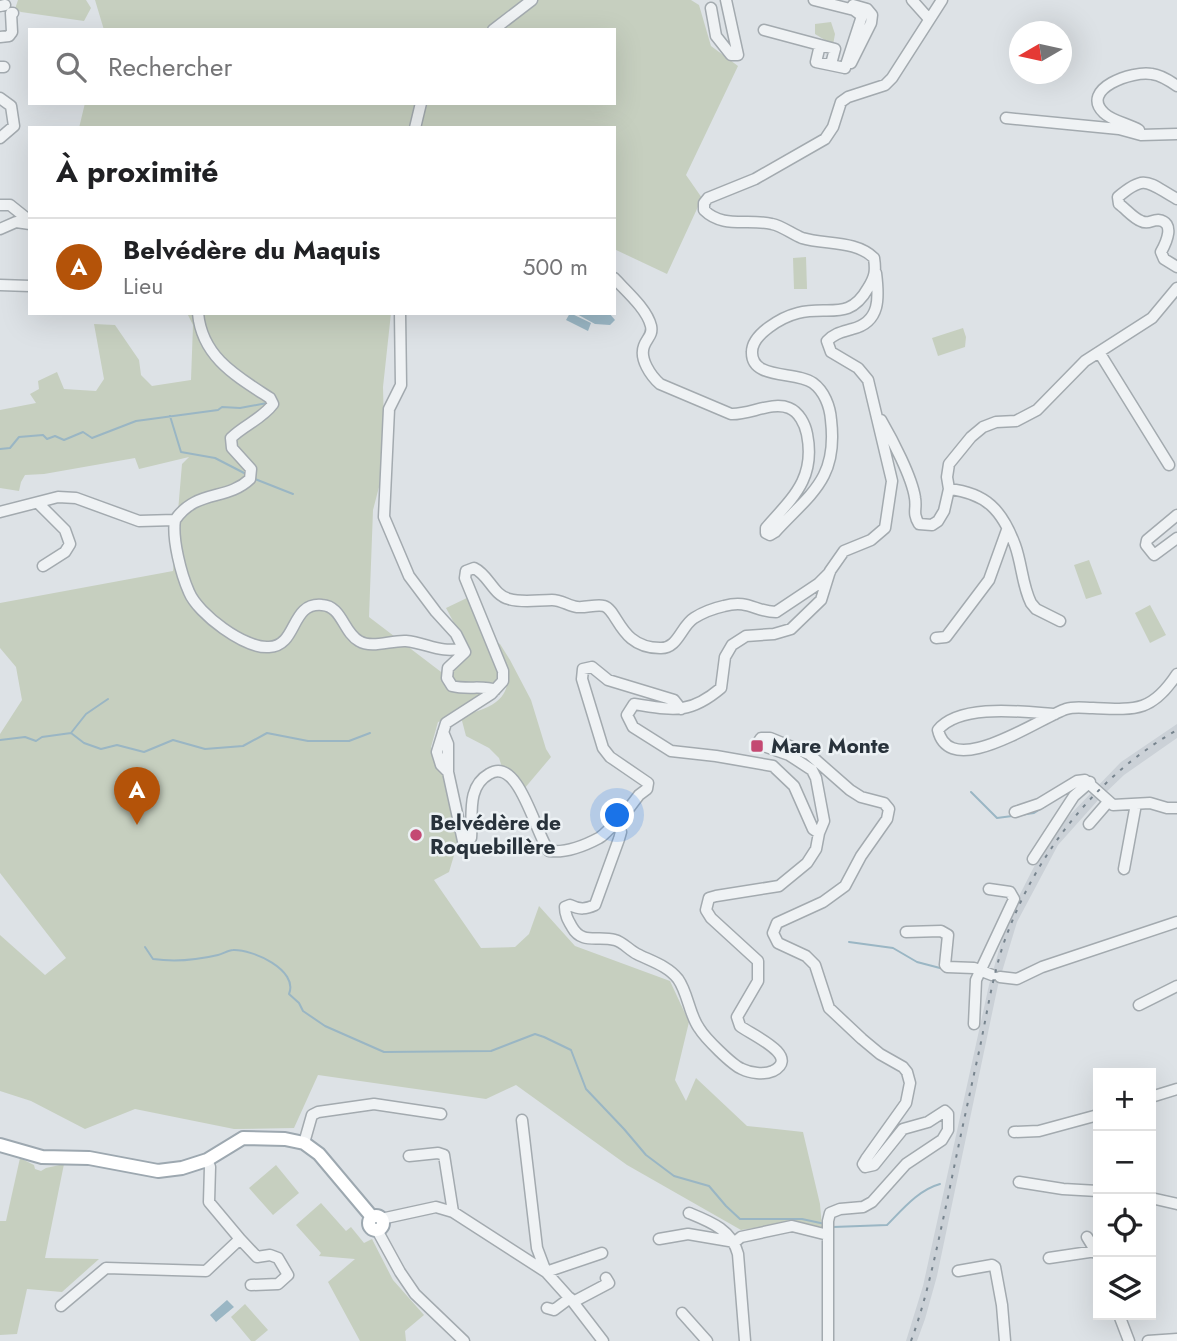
<!DOCTYPE html>
<html lang="fr">
<head>
<meta charset="utf-8">
<style>
  :root { --surface:#fff; --page:#f6f6f6; --text:#202124; --muted:#757577; --line:#e0e0e0; --accent:#b45309 }
  body { margin:0; font-family:Jost,sans-serif; background:var(--page); color:var(--text) }
  .controls { position:absolute; right:21px; bottom:21px; display:grid; overflow:hidden; border-radius:0px; box-shadow:0 7px 28px #0002 }
  .controls button { width:63px; height:63px; display:grid; place-items:center; padding:0; border:0; border-bottom:2px solid var(--line); background:var(--surface); color:var(--text); font:35px sans-serif }
  .compass { position:absolute; left:1009px; top:21px; width:63px; height:63px; border-radius:50%; background:var(--surface); box-shadow:0 7px 28px #0002; rotate:261deg }
  .you { position:absolute; left:618px; top:816px; width:24px; height:24px; margin:-18px; border:5px solid #fff; border-radius:50%; background:#1a73e8; box-shadow:0 0 0 10px #1a73e833 }
  .badge { display:grid; place-items:center; width:46px; height:46px; border-radius:50%; background:var(--accent); color:#fff; font-size:23px; font-weight:700 }
  .pin { position:absolute; translate:-50% -58px; filter:drop-shadow(0 2px 4px #0008) }
  .pin::after { content:''; position:absolute; top:37px; width:24px; height:21px; background:inherit; clip-path:polygon(0 0,100% 0,50% 100%) }
  .list { margin:0; padding:0; list-style:none }
  h2 { display:flex; justify-content:space-between; align-items:center; height:91px; margin:0; padding:0 28px; font-size:30px }
  h2 small { font-size:23px; font-weight:400; color:var(--muted) }
  .list li { display:grid; grid-template-columns:46px 1fr auto; gap:21px; align-items:center; box-sizing:border-box; height:98px; padding:0 28px; border-top:2px solid var(--line) }
  .list b { display:block; font-size:26px; white-space:nowrap }
  .list p { margin:0; font-size:23px; white-space:nowrap; color:var(--muted) }
  .list em { font-size:23px; font-style:normal; color:var(--muted) }
  .icon { flex:none; width:38px; height:38px; fill:none; stroke:currentColor; stroke-width:2; stroke-linecap:round; stroke-linejoin:round }
  .map { position:relative; flex:none; width:1177px; height:1341px; overflow:hidden }
  .search { position:absolute; background:var(--surface); box-shadow:0 7px 28px #0002; left:28px; top:28px; width:588px; height:77px; display:flex; align-items:center; gap:18px; box-sizing:border-box; padding:0 24px; border-radius:0px; color:var(--muted); font-size:26px }
  .panel { position:absolute; background:var(--surface); box-shadow:0 7px 28px #0002; left:28px; top:126px; width:588px; height:189px; border-radius:0px }
  .map>svg:first-child { display:block }
</style>
</head>
<body>
<div class="map">
<svg width="1177" height="1341" viewBox="0 0 1177 1341">
  <rect width="100%" height="100%" fill="#dde2e6"/>
  <path fill="#cbd1d7" d="M1177 724V738L1124 775 1100 798 1058 845 1017 922 998 985 937 1276 925 1319 917 1341H906L923 1286 989 985 1005 929 1016 902 1038 859 1064 821 1121 762Z"/>
  <path fill="#c6cfbf" d="M18 0H86L91 8 84 21 21 12 15 9Z
    M95 0H691L699 5 711 46 738 66 686 175 702 198 667 274 614 249V128H79L85 103H614V30H104Z
    M831 22 835 34 833 45 815 34V24Z
    M806 257 807 289H794L793 258Z
    M187 313H391L383 387 385 464 373 510 369 617 449 678 448 685C460 695 469 693 485 691L487 693 444 720 438 722 431 747 446 780 458 842 449 872 434 880 481 948 515 947 529 934 539 906 575 946 670 981 689 1022 675 1080 686 1101 696 1078 747 1126 803 1132 820 1204 822 1227 792 1222 741 1230 627 1165 516 1085 486 1099 318 1075 294 1128 234 1129 135 1109 85 1129 31 1101 0 1091V935L45 975 66 958 0 873V734L22 700 16 667 0 648V603L173 571 182 464 189 457 139 469 135 458 44 474 25 475 21 482 19 491 0 488V410L36 403 30 394 39 389 38 381 57 372 64 389 96 391 104 379 94 324 115 325 139 360 141 375 152 386 191 380 193 325Z
    M963 328 966 337 965 347 938 356 932 338Z
    M1089 560 1102 594 1086 599 1074 565Z
    M469 597 502 675 494 685 459 687 451 678V671L469 656 468 649 446 608Z
    M1150 605 1166 635 1150 643 1135 613Z
    M496 642 500 644 510 660 531 700 546 749 551 757 524 789 503 770 499 758 489 748 466 736 461 717C471 712 486 710 496 702 517 686 504 662 496 642Z
    M20 1158 34 1165 35 1169 41 1171 46 1168 64 1164 45 1258 99 1259 62 1292 27 1289 17 1334 0 1335V1221H6Z
    M276 1165 299 1193 273 1215 249 1188Z
    M321 1203 346 1231 351 1227 364 1243 372 1239 393 1280 424 1315 405 1331 406 1341H360L328 1282 355 1259 319 1256 321 1253 296 1225Z
    M245 1304 268 1330 255 1341H251L231 1317Z"/>
  <path fill="#9ab6c4" d="M570 313 591 323 588 331 566 320Z
    M575 313H609L615 320 610 325 595 324Z
    M227 1300 234 1307 216 1322 210 1315Z"/>
  <g fill="none" stroke-linecap="round" stroke-linejoin="round">
    <path stroke="#9ab6c4" stroke-width="2" d="M170 416 181 452 215 458 248 475
      M0 449 10 448 19 437 43 435 47 439 55 436 64 440 83 432 92 438 136 421 218 410 222 407 240 408 267 403
      M255 479 293 494
      M71 733 86 714 108 699
      M0 740 25 737 36 741 42 737 71 733 84 743 101 749 117 745 144 752 173 740 205 749 243 746 267 733 308 741H349L370 733
      M971 792 997 818 1034 813 1047 805
      M849 942 893 948 917 962 940 968
      M145 947 153 959C174 962 197 960 218 955 223 954 228 950 233 950 252 949 299 970 289 994L299 1003 303 1011 325 1026 384 1052 491 1051 535 1034 544 1037 571 1050 586 1089 624 1129 646 1155 674 1176 709 1186 726 1206 740 1219H802L825 1224
      M833 1227 887 1225C902 1210 918 1190 940 1184"/>
    <defs>
      <path id="minor" d="M814 0 854 10 862 16 845 68
        M912 0 929 19
        M0 6 5 5
        M711 8 716 36 731 55H738L726 0
        M493 30 532 0
        M764 30 835 49 831 64
        M0 37 9 36 12 32 11 13H13
        M820 45 816 62 845 68
        M851 63 871 23 872 15 867 9 853 5
        M0 67H4
        M0 98 11 106 14 126 0 138
        M1006 118 1119 129 1141 135 1177 134
        M415 128 421 103
        M1139 130C1129 124 1112 121 1104 113 1079 89 1133 70 1152 74 1160 75 1170 81 1177 86
        M1177 199C1148 183 1146 173 1118 197L1119 204C1126 209 1133 218 1141 221 1148 225 1151 220 1158 220 1176 222 1166 243 1161 252L1164 259 1177 267
        M0 205H10L30 221
        M0 229 16 222 30 224
        M614 278C626 291 647 309 651 326 653 335 647 338 644 346 639 359 651 376 660 384L731 414C749 415 772 401 789 408 799 412 805 424 807 434 816 479 792 498 766 528V533L770 535 775 532C811 493 838 479 831 420 830 406 824 391 813 383 796 371 751 380 752 352 752 334 782 317 798 313 828 305 849 322 868 288 875 277 876 271 874 258 856 240 825 245 802 238 792 234 782 226 772 224 748 218 723 229 704 210V203L708 198 755 179 825 139 833 127 841 102 848 97 885 85 892 78 942 0
        M0 285 30 286
        M198 313C202 357 236 376 270 398L273 404C262 419 244 425 231 438L232 448 251 469 250 479C227 501 196 489 175 520 172 539 181 574 189 592 198 614 245 649 269 647 298 646 290 602 322 605 342 606 343 632 359 641 372 649 391 640 406 641 427 643 441 654 463 648
        M400 313 401 385 389 409 384 517 409 576 436 612 456 634 465 652 448 668 447 678 452 686C467 690 484 685 495 690
        M1099 352 1169 465
        M881 420C892 439 912 477 915 498 917 510 912 512 919 524L932 525 938 521 944 511 949 489 947 477 949 464 971 437 983 427 996 422 1016 421 1037 410 1085 361 1152 318 1177 288
        M949 489C986 493 1002 510 1015 545 1022 564 1022 585 1031 603L1036 609 1060 621
        M38 503 65 530 70 544 65 552 43 566
        M0 512 58 497 76 498 139 521 175 520
        M1177 515 1147 540 1146 545 1154 555 1177 538
        M936 638 946 637 989 580 1007 530
        M1055 714C1025 712 960 703 938 730 950 782 1041 717 1066 709 1075 706 1084 708 1093 708 1136 710 1152 712 1177 674
        M443 732 448 744V772L463 841 471 838C473 816 466 787 489 774 519 755 536 836 549 851 565 853 584 846 599 838 606 834 609 827 617 824L639 795 647 789 648 783 610 757 603 748 582 679 583 669 592 667 608 680 674 700 681 709
        M448 772 441 765 437 752 446 723 491 694 503 681V671L465 578 466 571 474 568C489 575 493 595 509 599 522 603 538 600 552 600 561 600 569 606 577 607 586 608 596 604 604 606 618 610 620 648 660 648 678 649 681 626 694 618 702 613 715 608 724 606 749 599 755 612 776 612L818 584 830 572
        M1015 812 1039 804 1077 781 1085 780 1113 805 1150 803 1167 808H1177
        M617 824 621 832 619 839 595 905C586 909 580 910 570 905L565 907C565 915 568 920 572 927 582 945 598 935 615 940 623 942 629 950 637 954 651 961 668 966 678 979 688 993 689 1014 699 1028 705 1038 732 1065 742 1069 750 1073 764 1075 773 1071 802 1056 750 1034 740 1026L737 1017 758 981V961L711 918 706 910 709 898 716 896 779 886 807 863 816 849 819 833
        M1089 824 1108 802
        M1033 859 1074 796 1090 782
        M1124 869 1136 804
        M906 932 941 931 948 935 945 965 947 967 974 968 992 975
        M1000 977 1017 979 1042 967 1177 922
        M1139 1005 1177 986
        M974 1024 976 980 1014 899 1010 892 989 889
        M1151 1097 1177 1089
        M522 1120 537 1248 546 1272 602 1253
        M1014 1132 1039 1131 1098 1115
        M304 1143 312 1115 318 1112 374 1104 441 1114
        M409 1156 438 1153 444 1155 453 1212
        M1019 1182 1063 1189 1098 1191
        M1151 1198 1177 1204
        M689 1213C711 1222 732 1230 738 1254L745 1341
        M381 1219 436 1207 453 1212 546 1272 573 1302 603 1341
        M377 1230 400 1272 415 1294 464 1341
        M1087 1237 1098 1255
        M240 1239 257 1257 270 1255 278 1258 288 1275 278 1284 251 1285
        M659 1239 688 1234 735 1242 741 1237 792 1226 828 1235
        M1049 1258 1096 1251
        M958 1271 992 1265 995 1267 1002 1305 1005 1341
        M573 1302 609 1283 606 1278
        M61 1306 106 1268 206 1271 240 1239 209 1202 210 1167 207 1160
        M547 1308 554 1310 570 1298
        M682 1313 707 1341
        M1119 1315 1129 1341
        M828 1341V1221L830 1213 840 1209 863 1207 872 1202 906 1164 942 1140 948 1130V1114L945 1111 928 1122 903 1129 874 1165 865 1167 863 1164 866 1159 906 1103 910 1083 907 1072 903 1067 880 1054 862 1039 829 1008 815 965 806 956 778 943 773 933 777 923 823 902 845 886 861 856 887 819 889 809 884 803 861 797 850 790 809 754 770 738H761L759 741 761 745 789 755 812 770 816 778 824 821 819 833 813 829 794 786 773 766 716 756 671 751 633 727 627 715 634 704C673 710 689 715 721 688L725 657 732 645 746 636 774 634 791 629 821 600 830 571 844 551 871 540 885 528 892 481 868 380 858 368 831 352 827 341C835 333 842 332 852 329 881 322 879 297 876 273
        M1148 1341 1177 1339"/>
      <path id="major" d="M0 1145 42 1157 89 1158 158 1171 182 1168 207 1160 243 1138 285 1139 304 1143 319 1154 372 1217
        M369 1223a7 7 0 1 1 14 0a7 7 0 1 1-14 0Z"/>
    </defs>
    <use href="#minor" stroke="#a3aaaf" stroke-width="13"/>
    <use href="#major" stroke="#9da8b0" stroke-width="16"/>
    <use href="#minor" stroke="#eff2f4" stroke-width="10"/>
    <use href="#major" stroke="#fff" stroke-width="12"/>
    <path stroke="#77848e" stroke-width="2" stroke-dasharray="3.5 7" stroke-linecap="butt" d="M911 1341C928 1295 937 1246 948 1197 958 1147 969 1097 980 1047 988 1008 994 966 1009 929 1041 847 1100 774 1177 730"/>
  </g>
  <g fill="#c44972" stroke="#ecf1f4" stroke-width="2.5">
    <rect x="750" y="739" width="14" height="14" rx="3.5"/>
    <circle cx="416" cy="835" r="7"/>
  </g>
  <g text-anchor="middle" dominant-baseline="central" stroke-width="5" stroke-linejoin="round" paint-order="stroke">
    <g font-size="21" font-weight="bold" fill="#28323b" stroke="#ecf1f4" text-anchor="start">
      <text x="771" y="746">Mare Monte</text>
      <text x="430" y="823">Belvédère de<tspan x="430" dy="24">Roquebillère</tspan></text>
    </g>
  </g>
</svg>
<div class="controls">
<button>+</button>
<button>−</button>
<button><svg class="icon" aria-label="locate" viewBox="0 0 24 24"><circle cx="12" cy="12" r="6"/><path d="M12 2v4M12 18v4M2 12h4M18 12h4"/></svg></button>
<button><svg class="icon" aria-label="layers" viewBox="0 0 24 24"><path d="M12 4l9 5-9 5-9-5zM3 14l9 5 9-5"/></svg></button>
</div>
<svg class="compass" viewBox="-18 -18 36 36"><path d="M0-13l5 13h-10z" fill="#e53935"/><path d="M0 13l5-13h-10z" fill="#757577"/></svg>
<div class="you"></div>
<div class="pin badge" style="left:137px;top:825px">A</div>
<div class="search"><svg class="icon" aria-label="search" viewBox="0 0 24 24"><circle cx="10" cy="10" r="6"/><path d="M15 15l6 6"/></svg>Rechercher</div>
<section class="panel">
<h2>À proximité<small></small></h2>
<ul class="list">
<li><span class="badge">A</span><div><b>Belvédère du Maquis</b><p>Lieu</p></div><em>500 m</em></li>
</ul>
</section>
</div>
</body>
</html>
